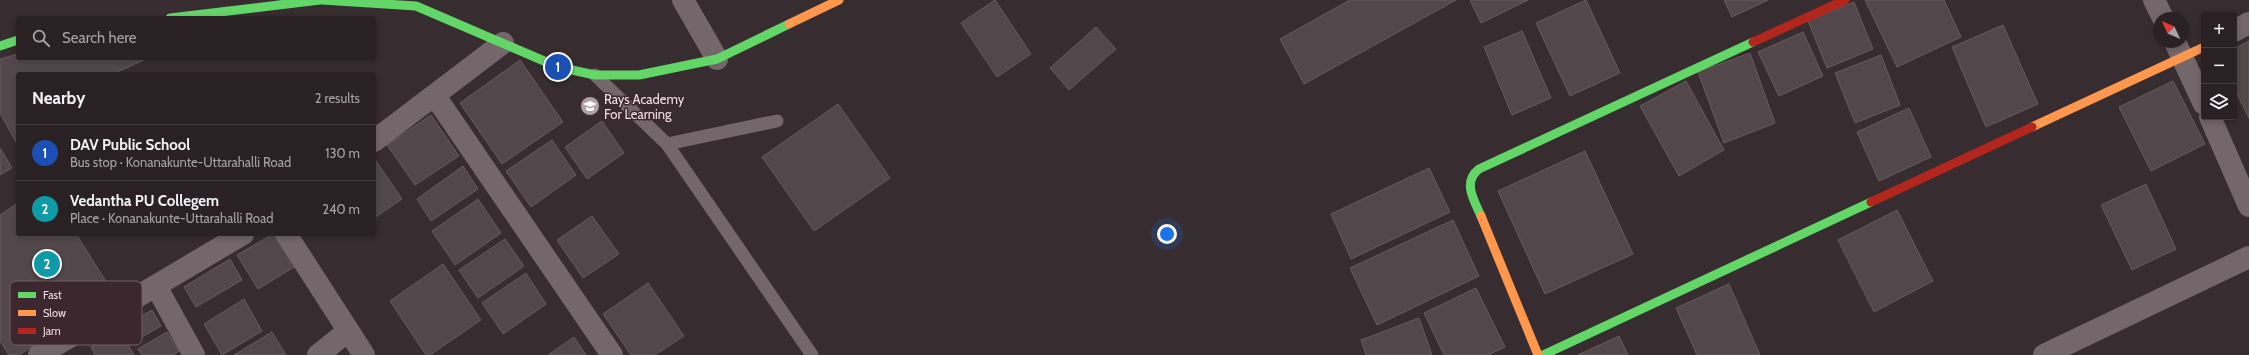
<!DOCTYPE html>
<html lang="en">
<head>
<meta charset="utf-8">
<style>
  :root { --surface:#292123; --page:#31292b; --text:#f1f3f6; --muted:#a5a3a6; --line:#453e41; --accent:#afa2a5 }
  body { margin:0; font-family:Cabin,sans-serif; background:var(--page); color:var(--text) }
  .controls { position:absolute; right:12px; top:12px; display:grid; overflow:hidden; border-radius:4px; box-shadow:0 2px 6px #0003 }
  .controls button { width:36px; height:36px; display:grid; place-items:center; padding:0; border:0; border-bottom:1px solid var(--line); background:var(--surface); color:var(--text); font:20px sans-serif }
  .compass { position:absolute; left:2153px; top:12px; width:36px; height:36px; border-radius:50%; background:var(--surface); box-shadow:0 2px 6px #0003; rotate:314deg }
  .you { position:absolute; left:1167px; top:234px; width:14px; height:14px; margin:-10px; border:3px solid #fff; border-radius:50%; background:#1a73e8; box-shadow:0 0 0 6px #1a73e833 }
  .badge { display:grid; place-items:center; width:26px; height:26px; border-radius:50%; background:var(--accent); color:#fff; font-size:13px; font-weight:700 }
  .pin { position:absolute; translate:-50% -50%; border:2px solid #fff; box-shadow:0 1px 4px #0006 }
  .list { margin:0; padding:0; list-style:none }
  h2 { display:flex; justify-content:space-between; align-items:center; height:52px; margin:0; padding:0 16px; font-size:17px }
  h2 small { font-size:13px; font-weight:400; color:var(--muted) }
  .list li { display:grid; grid-template-columns:26px 1fr auto; gap:12px; align-items:center; box-sizing:border-box; height:56px; padding:0 16px; border-top:1px solid var(--line) }
  .list b { display:block; font-size:15px; white-space:nowrap }
  .list p { margin:0; font-size:13px; white-space:nowrap; color:var(--muted) }
  .list em { font-size:13px; font-style:normal; color:var(--muted) }
  .icon { flex:none; width:22px; height:22px; fill:none; stroke:currentColor; stroke-width:2; stroke-linecap:round; stroke-linejoin:round }
  .map { position:relative; flex:none; width:2249px; height:355px; overflow:hidden }
  .search { position:absolute; background:var(--surface); box-shadow:0 2px 6px #0003; left:16px; top:16px; width:360px; height:44px; display:flex; align-items:center; gap:10px; box-sizing:border-box; padding:0 14px; border-radius:4px; color:var(--muted); font-size:15px }
  .panel { position:absolute; background:var(--surface); box-shadow:0 2px 6px #0003; left:16px; top:72px; width:360px; height:164px; border-radius:4px }
  .map>svg:first-child { display:block }
</style>
</head>
<body>
<div class="map">
<svg width="2249" height="355" viewBox="0 0 2249 355">
  <rect width="100%" height="100%" fill="#372c2f"/>
  <path fill="#52484b" stroke="#665c5f" d="M995 0 1031 54 997 77 961 23Z
    M1350 0H1456L1304 84 1280 39Z
    M1470 0H1528L1481 23Z
    M1586 0 1620 73 1570 96 1536 23Z
    M1724 0H1768L1732 17Z
    M1865 0H1944L1961 37 1897 67Z
    M1854 2 1873 49 1827 68 1808 21Z
    M2003 25 2038 104 1986 127 1952 47Z
    M1096 27 1116 49 1069 90 1050 68Z
    M1522 31 1551 98 1512 115 1484 47Z
    M1803 32 1823 76 1779 96 1758 52Z
    M2249 41V118L2234 88V49Z
    M1750 53 1775 123 1724 143 1698 72Z
    M18 54V58H148L113 74H18V140L16 142 0 113V59Z
    M1881 55 1900 105 1855 123 1835 73Z
    M520 60 563 122 502 164 460 103Z
    M1686 81 1724 150 1679 176 1640 106Z
    M2173 81 2205 144 2151 171 2119 107Z
    M838 104 890 178 814 231 762 157Z
    M1909 108 1931 157 1879 181 1857 132Z
    M431 115 459 156 415 185 387 145Z
    M602 121 624 153 587 179 565 147Z
    M552 140 576 175 531 207 506 171Z
    M0 148 12 168 0 175Z
    M1585 151 1633 254 1545 294 1498 191Z
    M376 161 402 199 374 218V162Z
    M463 166 478 189 431 221 417 199Z
    M1429 168 1450 212 1351 259 1331 214Z
    M2146 184 2176 249 2132 270 2101 205Z
    M478 199 501 233 455 265 432 231Z
    M18 203V234H76L114 294 19 355H9L0 341V215Z
    M1897 210 1933 281 1874 312 1838 240Z
    M592 216 619 254 583 278 557 240Z
    M1453 220 1479 276 1377 325 1350 268Z
    M273 234H277L296 266 258 289 237 255Z
    M505 239 524 266 478 298 459 270Z
    M230 259 242 280 196 307 184 287Z
    M443 264 481 320 430 355H426L390 301Z
    M526 273 546 304 503 334 482 303Z
    M648 283 684 336 655 355H631L603 314Z
    M1729 284 1760 355H1697L1676 308Z
    M1476 288 1505 347 1488 355H1444L1424 313Z
    M244 299 262 331 222 355 204 324Z
    M152 310 161 326 135 341 126 325Z
    M1419 318 1432 355H1366L1361 340Z
    M120 331 134 355H95L91 347Z
    M167 332 179 351 173 355H142L138 349Z
    M272 332 286 355H234Z
    M1619 336 1628 355H1578Z
    M574 337 586 355H548Z"/>
  <g fill="none" stroke-linecap="round" stroke-linejoin="round">
    <path stroke="#74676b" stroke-width="13" d="M595 75 667 144 812 355
      M667 144 777 121"/>
    <path stroke="#74676b" stroke-width="22" d="M683 0 717 59
      M2154 0 2163 18
      M2234 31 2249 23
      M2175 42 2204 104
      M435 96 612 355
      M2210 117 2249 206
      M374 141 503 43
      M286 234 364 355
      M156 286 194 355
      M39 355 243 234
      M318 355 348 331
      M2044 355 2249 257"/>
    <path stroke="#63d668" stroke-width="9" d="M322 0 416 6 558 67 595 75H639L717 59 789 24
      M170 18 320 0
      M0 46 18 40
      M1481 216C1474 200 1462 182 1479 169L1753 42
      M1543 355 1871 202"/>
    <path stroke="#ff974d" stroke-width="9" d="M789 24 839 0
      M2032 127 2204 47
      M1481 216 1538 355"/>
    <path stroke="#b3261e" stroke-width="9" d="M1753 42 1845 0
      M1871 202 2032 127"/>
  </g>
  <defs>
    <symbol id="school-disc" viewBox="-11 -11 22 22"><circle r="9.5" fill="#afa2a5" stroke="#3c272e"/><path d="M0-5L7-2L0 1L-7-2ZM-4 1L0 2.5L4 1V4Q0 6-4 4Z" fill="#fff"/></symbol>
  </defs>
  <g fill-rule="evenodd">
    <use href="#school-disc" x="579" y="95" width="22" height="22"/>
  </g>
  <g text-anchor="middle" dominant-baseline="central" stroke-width="3" stroke-linejoin="round" paint-order="stroke">
    <g font-size="13" fill="#f0e1e5" stroke="#3c272e" text-anchor="start">
      <text x="604" y="99">Rays Academy<tspan x="604" dy="15">For Learning</tspan></text>
    </g>
  </g>
  <rect x="10" y="281" width="132" height="64" rx="6" fill="#3c272e" stroke="#725f65" stroke-width="1"/>
  <rect x="18" y="292" width="18" height="6" fill="#63d668"/>
  <rect x="18" y="310" width="18" height="6" fill="#ff974d"/>
  <rect x="18" y="328" width="18" height="6" fill="#b3261e"/>
  <g font-size="11" fill="#f0e1e5">
    <text x="43" y="299">Fast</text>
    <text x="43" y="317">Slow</text>
    <text x="43" y="335">Jam</text>
  </g>
</svg>
<div class="controls">
<button>+</button>
<button>−</button>
<button><svg class="icon" aria-label="layers" viewBox="0 0 24 24"><path d="M12 4l9 5-9 5-9-5zM3 14l9 5 9-5"/></svg></button>
</div>
<svg class="compass" viewBox="-18 -18 36 36"><path d="M0-13l5 13h-10z" fill="#e53935"/><path d="M0 13l5-13h-10z" fill="#a5a3a6"/></svg>
<div class="you"></div>
<div class="pin badge" style="left:558px;top:67px;background:#1a4fb4">1</div>
<div class="pin badge" style="left:47px;top:264px;background:#0f9aa8">2</div>
<div class="search"><svg class="icon" aria-label="search" viewBox="0 0 24 24"><circle cx="10" cy="10" r="6"/><path d="M15 15l6 6"/></svg>Search here</div>
<section class="panel">
<h2>Nearby<small>2 results</small></h2>
<ul class="list">
<li><span class="badge" style="background:#1a4fb4">1</span><div><b>DAV Public School</b><p>Bus stop · Konanakunte-Uttarahalli Road</p></div><em>130 m</em></li>
<li><span class="badge" style="background:#0f9aa8">2</span><div><b>Vedantha PU Collegem</b><p>Place · Konanakunte-Uttarahalli Road</p></div><em>240 m</em></li>
</ul>
</section>
</div>
</body>
</html>
